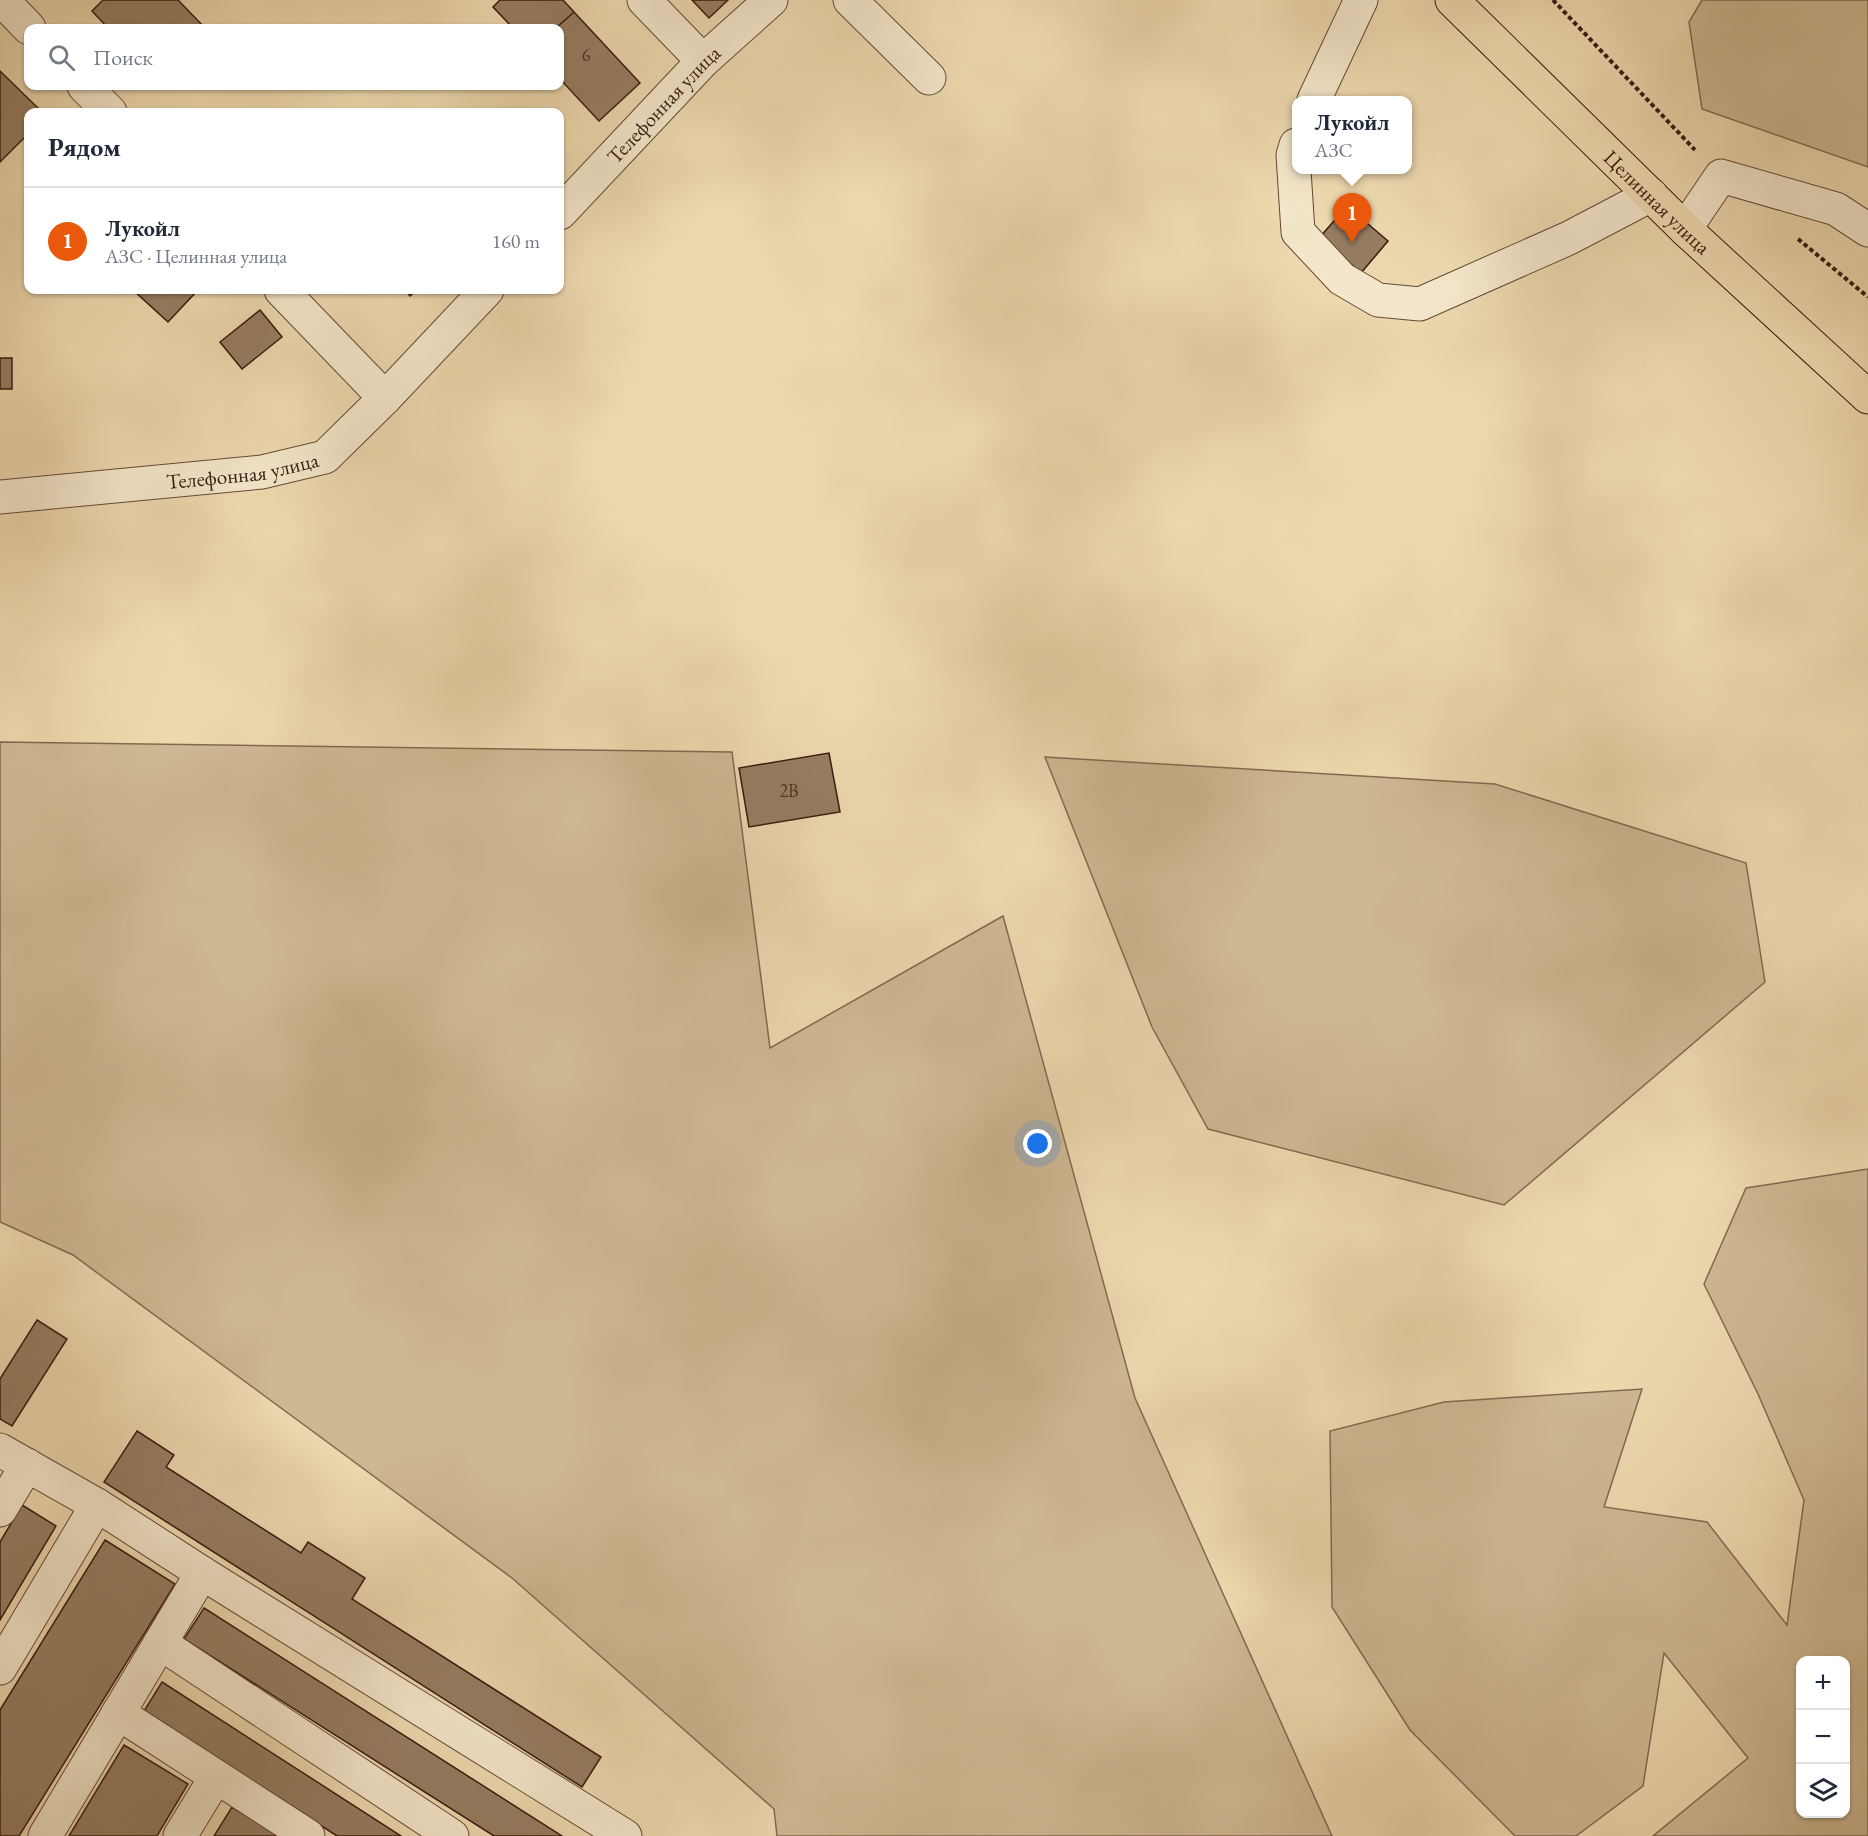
<!DOCTYPE html>
<html lang="ru">
<head>
<meta charset="utf-8">
<style>
  :root { --surface:#fff; --page:#f2f2f3; --text:#1f2937; --muted:#747a83; --line:#e0e1e3; --accent:#ea580c }
  body { margin:0; font-family:"EB Garamond",serif; background:var(--page); color:var(--text) }
  .controls { position:absolute; right:18px; bottom:18px; display:grid; overflow:hidden; border-radius:12px; box-shadow:0 2px 4px #0004 }
  .controls button { width:54px; height:54px; display:grid; place-items:center; padding:0; border:0; border-bottom:2px solid var(--line); background:var(--surface); color:var(--text); font:30px sans-serif }
  .you { position:absolute; left:1038px; top:1144px; width:21px; height:21px; margin:-15px; border:4px solid #fff; border-radius:50%; background:#1a73e8; box-shadow:0 0 0 9px #1a73e833 }
  .badge { display:grid; place-items:center; width:39px; height:39px; border-radius:50%; background:var(--accent); color:#fff; font-size:20px; font-weight:700 }
  .pin { position:absolute; translate:-50% -50px; filter:drop-shadow(0 2px 3px #0008) }
  .pin::after { content:''; position:absolute; top:32px; width:21px; height:18px; background:inherit; clip-path:polygon(0 0,100% 0,50% 100%) }
  .popup { position:absolute; left:1292px; top:96px; width:120px; height:78px; box-sizing:border-box; display:grid; place-content:center; border-radius:12px; background:var(--surface); filter:drop-shadow(0 2px 4px #0005); font-size:20px; white-space:nowrap; color:var(--muted) }
  .popup b { font-size:22px; color:var(--text) }
  .popup::after { content:''; position:absolute; left:50%; top:100%; margin-left:-12px; border:12px solid transparent; border-top-color:var(--surface) }
  .list { margin:0; padding:0; list-style:none }
  h2 { display:flex; justify-content:space-between; align-items:center; height:78px; margin:0; padding:0 24px; font-size:26px }
  h2 small { font-size:20px; font-weight:400; color:var(--muted) }
  .list li { display:grid; grid-template-columns:39px 1fr auto; gap:18px; align-items:center; box-sizing:border-box; height:108px; padding:0 24px; border-top:2px solid var(--line) }
  .list b { display:block; font-size:22px; white-space:nowrap }
  .list p { margin:0; font-size:20px; white-space:nowrap; color:var(--muted) }
  .list em { font-size:20px; font-style:normal; color:var(--muted) }
  .icon { flex:none; width:33px; height:33px; fill:none; stroke:currentColor; stroke-width:2; stroke-linecap:round; stroke-linejoin:round }
  .map { position:relative; flex:none; width:1868px; height:1836px; overflow:hidden }
  .search { position:absolute; background:var(--surface); box-shadow:0 2px 4px #0004; left:24px; top:24px; width:540px; height:66px; display:flex; align-items:center; gap:15px; box-sizing:border-box; padding:0 21px; border-radius:12px; color:var(--muted); font-size:22px }
  .panel { position:absolute; background:var(--surface); box-shadow:0 2px 4px #0004; left:24px; top:108px; width:540px; height:186px; border-radius:12px }
  .map>svg:first-child { display:block }
</style>
</head>
<body>
<div class="map">
<svg width="1868" height="1836" viewBox="0 0 1868 1836">
  <rect width="100%" height="100%" fill="#edd8ae"/>
  <filter id="stains"><feTurbulence type="fractalNoise" baseFrequency=".00333" numOctaves="4"/><feColorMatrix values="0 0 0 0 .2 0 0 0 0 .09 0 0 0 0 .02 0 0 0 .5 -.17"/></filter>
  <radialGradient id="worn" r=".72"><stop offset=".6" stop-color="#630" stop-opacity="0"/><stop offset="1" stop-color="#630" stop-opacity=".3"/></radialGradient>
  <path fill="#ceb893" stroke="#826a52" stroke-width="1.5" fill-rule="evenodd" d="M1702 0H1868V167L1702 109 1689 22Z
    M0 742 732 752 770 1048 1003 916 1135 1398 1332 1836H777L774 1809 512 1578 73 1255 0 1222Z
    M1045 757 1495 784 1746 863 1765 982 1504 1205 1208 1129 1152 1027Z
    M1868 1169V1836H1653L1748 1758 1664 1653 1643 1786 1576 1836H1515L1410 1730 1332 1607 1330 1431 1444 1402 1642 1389 1604 1507 1707 1522 1787 1625 1804 1500 1758 1394 1704 1284 1746 1188ZM1800 1660H1846V1814H1800Z"/>
  <path fill="#967d62" stroke="#371b10" stroke-width="1.5" d="M103 0H178L205 28H108L92 11Z
    M500 0H563L574 12 556 28H513L493 7Z
    M692 0H728L709 18Z
    M574 12 640 83 599 121 560 79V28H556Z
    M0 71 42 112H28V134L0 162Z
    M1347 206 1388 241 1361 273 1320 237Z
    M133 290H198L168 322Z
    M405 290H417L410 296Z
    M260 310 282 337 242 369 220 342Z
    M0 358H12V389H0Z
    M829 753 840 812 749 827 739 768Z
    M37 1320 67 1339 12 1426 0 1419V1379Z
    M137 1431 174 1455 166 1467 301 1553 308 1542 365 1578 352 1599 601 1757 582 1787 104 1482Z
    M22 1505 56 1526 0 1620V1542Z
    M105 1540 175 1584 19 1836H0V1710Z
    M204 1608 562 1836H494L184 1639Z
    M162 1682 401 1836H337L144 1711Z
    M124 1745 188 1784 157 1836H69Z
    M232 1807 280 1836H214Z"/>
  <g fill="none" stroke-linecap="round" stroke-linejoin="round">
    <defs>
      <g id="minor">
        <path d="M2 0 29 28"/>
        <path d="M644 0 703 61"/>
        <path d="M850 0 929 78"/>
        <path d="M84 86 110 112"/>
        <path d="M1314 100 1361 0"/>
        <path d="M1296 145 1293 155 1298 232 1342 279 1378 300 1420 304 1569 238 1651 195"/>
        <path id="s1" d="M560 213 703 61 771 0"/>
        <path d="M1685 229 1721 176 1836 209 1868 230"/>
        <path d="M281 290 385 398"/>
        <path id="s2" d="M0 497 262 472 325 457 385 398 487 290"/>
        <path d="M0 1450 97 1505 202 1573 625 1836"/>
        <path d="M0 1510 27 1465"/>
        <path d="M160 1643 452 1836"/>
        <path d="M0 1668 97 1505"/>
        <path d="M118 1713 308 1836"/>
        <path d="M45 1836 202 1573"/>
        <path d="M180 1836 216 1777"/>
      </g>
      <g id="major">
        <path id="s3" d="M1452 0 1685 229 1868 397"/>
      </g>
    </defs>
    <use href="#minor" stroke="#644a38" stroke-width="35"/>
    <use href="#major" stroke="#371b10" stroke-width="35"/>
    <path stroke="#371b10" stroke-width="4" stroke-dasharray="4.5 3" stroke-linecap="butt" d="M1553 0 1695 150
      M1798 239 1868 297"/>
    <use href="#minor" stroke="#f3e6ca" stroke-width="33"/>
    <use href="#major" stroke="#edd8ae" stroke-width="33"/>
  </g>
  <g text-anchor="middle" dominant-baseline="central" stroke-width="6" stroke-linejoin="round" paint-order="stroke">
    <g font-size="18" fill="#4f3424">
      <text x="586" y="54">6</text>
      <text x="789" y="790">2В</text>
    </g>
    <g font-size="21" fill="#371b10" stroke="#f3e6ca">
      <text stroke="none"><textPath href="#s1" startOffset="150">Телефонная улица</textPath></text>
      <text stroke="none"><textPath href="#s3" startOffset="288">Целинная улица</textPath></text>
      <text stroke="none"><textPath href="#s2" startOffset="244">Телефонная улица</textPath></text>
    </g>
  </g>
  <rect width="100%" height="100%" filter="url(#stains)"/>
  <rect width="100%" height="100%" fill="url(#worn)"/>
</svg>
<div class="controls">
<button>+</button>
<button>−</button>
<button><svg class="icon" aria-label="layers" viewBox="0 0 24 24"><path d="M12 4l9 5-9 5-9-5zM3 14l9 5 9-5"/></svg></button>
</div>
<div class="you"></div>
<div class="pin badge" style="left:1352px;top:243px">1</div>
<div class="popup"><b>Лукойл</b>АЗС</div>
<div class="search"><svg class="icon" aria-label="search" viewBox="0 0 24 24"><circle cx="10" cy="10" r="6"/><path d="M15 15l6 6"/></svg>Поиск</div>
<section class="panel">
<h2>Рядом<small></small></h2>
<ul class="list">
<li><span class="badge">1</span><div><b>Лукойл</b><p>АЗС · Целинная улица</p></div><em>160 m</em></li>
</ul>
</section>
</div>
</body>
</html>
